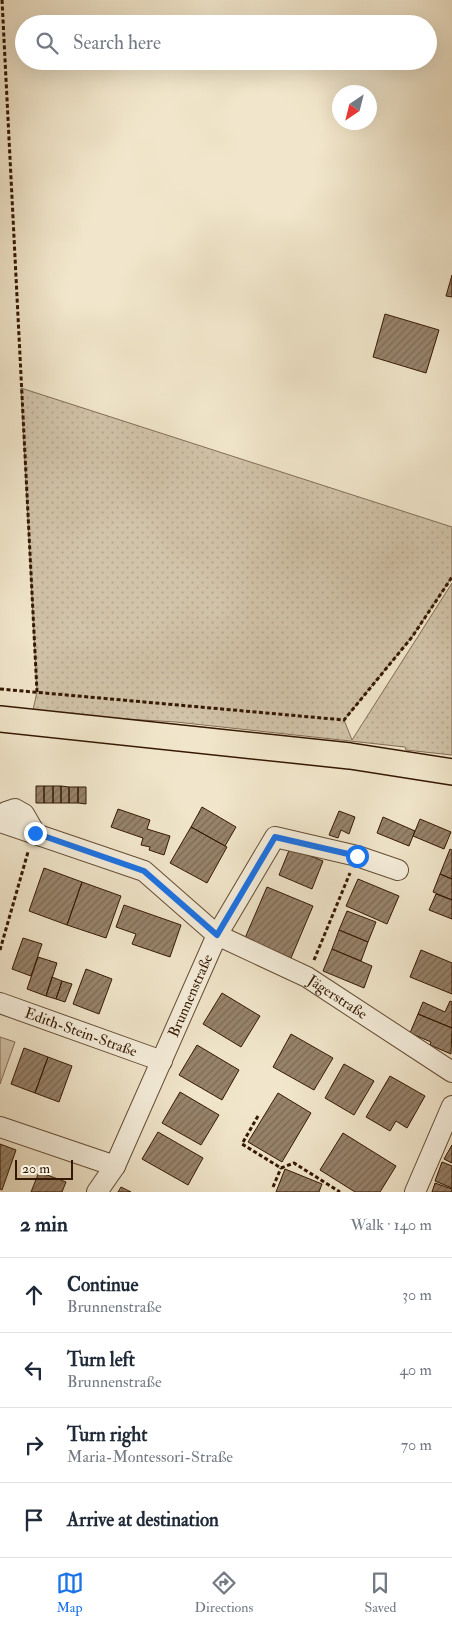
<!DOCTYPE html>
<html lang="en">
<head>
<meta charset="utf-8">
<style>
  :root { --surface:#fff; --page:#f2f2f3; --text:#1f2937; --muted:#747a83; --line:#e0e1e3; --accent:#1a73e8 }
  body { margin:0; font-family:"IM FELL Double Pica",serif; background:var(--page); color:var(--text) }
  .compass { position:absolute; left:332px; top:85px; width:45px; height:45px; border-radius:50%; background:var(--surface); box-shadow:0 5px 20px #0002; rotate:215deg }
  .scale { position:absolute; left:15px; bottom:12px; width:58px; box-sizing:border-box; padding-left:5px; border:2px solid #351802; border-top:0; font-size:14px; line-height:18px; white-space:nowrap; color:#351802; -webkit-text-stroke:4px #f6efdd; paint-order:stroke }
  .stop { position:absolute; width:15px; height:15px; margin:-11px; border:4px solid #1a73e8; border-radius:50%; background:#fff }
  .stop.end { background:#1a73e8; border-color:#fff; box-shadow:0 1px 5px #0008 }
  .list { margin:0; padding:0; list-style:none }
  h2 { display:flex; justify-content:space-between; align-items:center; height:65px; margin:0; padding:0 20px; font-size:21px }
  h2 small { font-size:16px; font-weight:400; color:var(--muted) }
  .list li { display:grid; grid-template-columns:32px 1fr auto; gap:15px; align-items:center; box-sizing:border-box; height:75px; padding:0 20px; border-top:1px solid var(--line) }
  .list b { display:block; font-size:19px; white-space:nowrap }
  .list p { margin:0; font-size:16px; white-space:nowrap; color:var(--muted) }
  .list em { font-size:16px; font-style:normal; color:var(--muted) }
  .icon { flex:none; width:28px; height:28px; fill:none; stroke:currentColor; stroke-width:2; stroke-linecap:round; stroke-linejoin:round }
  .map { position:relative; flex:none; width:452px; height:1192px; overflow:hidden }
  .search { position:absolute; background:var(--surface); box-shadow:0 5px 20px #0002; left:15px; right:15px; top:15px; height:55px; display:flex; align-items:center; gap:12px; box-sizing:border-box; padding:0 18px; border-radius:28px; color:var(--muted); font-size:19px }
  .sheet { height:365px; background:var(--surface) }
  nav { display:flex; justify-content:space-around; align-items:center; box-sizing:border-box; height:70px; border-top:1px solid var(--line); background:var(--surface); font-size:14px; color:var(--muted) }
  nav a { display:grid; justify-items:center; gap:2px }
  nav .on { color:var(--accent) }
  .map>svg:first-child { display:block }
</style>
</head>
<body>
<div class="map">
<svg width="452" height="1192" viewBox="0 0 452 1192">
  <defs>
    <pattern id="grass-dots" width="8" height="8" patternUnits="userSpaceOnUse" patternTransform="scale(1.25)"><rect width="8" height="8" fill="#d1c3a9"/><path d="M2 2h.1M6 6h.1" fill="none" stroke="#b4a790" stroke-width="1.8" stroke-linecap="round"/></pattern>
    <pattern id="building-hatch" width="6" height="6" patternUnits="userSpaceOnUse" patternTransform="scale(1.25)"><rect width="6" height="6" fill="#97836b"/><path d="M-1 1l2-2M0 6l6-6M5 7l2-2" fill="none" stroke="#7c6a56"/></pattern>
  </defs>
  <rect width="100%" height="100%" fill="#f1e6cb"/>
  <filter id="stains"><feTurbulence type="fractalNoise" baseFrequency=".004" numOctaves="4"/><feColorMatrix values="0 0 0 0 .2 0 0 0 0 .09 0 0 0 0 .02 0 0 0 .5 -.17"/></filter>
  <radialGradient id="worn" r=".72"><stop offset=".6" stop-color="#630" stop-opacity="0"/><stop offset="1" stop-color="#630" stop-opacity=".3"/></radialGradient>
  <path fill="url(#grass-dots)" stroke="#836e56" d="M21 388 452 527V577L412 637 344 720 352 740 452 583V755L406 750 405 747 176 722 109 718 33 710 37 692Z"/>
  <path fill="#d1c3a9" stroke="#836e56" d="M0 1037 15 1042 0 1084Z"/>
  <path fill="url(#building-hatch)" stroke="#351802" d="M452 275V297L446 296Z
    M385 314 439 330 426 373 373 357Z
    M36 786H44V803H36Z
    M44 786H53V803H44Z
    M53 786H61V803H53Z
    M61 786 69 787V803H61Z
    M69 787H78V803H69Z
    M78 787H86V804L78 803Z
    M202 807 236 827 225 846 191 827Z
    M118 809 150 820 147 829 170 836 164 855 149 850 150 847 141 845 143 838 111 827Z
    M339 811 355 817 349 834 341 830 338 838 329 835Z
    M383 817 415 831 409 846 377 833Z
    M420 819 451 832 444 849 413 836Z
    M191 827 227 847 207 883 170 863Z
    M290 848 323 861 312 889 279 875Z
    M450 849 452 850V879L440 874Z
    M44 868 82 882 67 925 29 911Z
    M440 874 452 879V900L433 892Z
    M358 879 399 896 387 924 346 906Z
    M82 882 121 896 106 938 67 925Z
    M267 887 313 906 291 958 245 938Z
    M436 894 452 900V919L429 910Z
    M124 905 181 925 170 957 132 944 136 934 116 927Z
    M347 911 376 922 368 942 339 930Z
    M339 930 368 942 361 961 332 949Z
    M23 938 42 944 31 976 12 969Z
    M332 949 372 966 364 988 323 971Z
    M421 950 452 963V994L410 977Z
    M38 957 57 963 46 996 27 989Z
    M86 969 112 979 99 1014 73 1004Z
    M52 977 62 981 56 999 46 996Z
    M62 981 72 984 65 1002 56 999Z
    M222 993 260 1016 241 1047 203 1024Z
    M450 1001 452 1002V1028L418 1014 423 1002 445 1012Z
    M418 1014 452 1028 451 1054 430 1045 431 1042 410 1033Z
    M291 1034 333 1058 314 1090 273 1067Z
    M197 1045 239 1070 222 1100 179 1075Z
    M24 1048 48 1057 35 1093 11 1084Z
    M48 1057 72 1066 59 1102 35 1093Z
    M344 1064 374 1081 354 1115 325 1098Z
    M390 1076 425 1096 407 1128 396 1121 390 1131 366 1117Z
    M180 1092 219 1115 201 1145 162 1123Z
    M278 1093 311 1113 282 1162 248 1142Z
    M158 1132 203 1158 188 1185 142 1159Z
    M343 1133 396 1166 380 1192H355L320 1170Z
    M0 1144 16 1150 2 1190 0 1189Z
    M452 1145V1163L444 1159Z
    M442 1162 452 1166V1188L435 1181Z
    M285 1169 322 1184 319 1192H276Z
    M39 1172 66 1182 62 1192H31Z
    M435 1183 452 1189V1192H432Z
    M121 1187 131 1192H118Z"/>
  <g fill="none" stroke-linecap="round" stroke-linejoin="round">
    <defs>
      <g id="minor">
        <path d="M0 820 6 812 15 809 24 814 35 833"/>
        <path id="s1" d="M0 822 144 871 217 935 307 977 452 1072"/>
        <path id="s2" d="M0 1003 162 1061"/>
        <path d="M0 1127 115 1166"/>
        <path id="s3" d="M97 1192 115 1166 217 935 275 837 357 856 398 870"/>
        <path d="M415 1192 452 1106"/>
      </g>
      <path id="major" d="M0 719 350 756 452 772"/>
    </defs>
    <use href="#minor" stroke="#644c34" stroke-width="22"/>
    <use href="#major" stroke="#351802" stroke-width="28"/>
    <path stroke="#351802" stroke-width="3" stroke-dasharray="4 2.5" stroke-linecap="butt" d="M2 0 37 692
      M0 689 344 720 412 637 452 577
      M0 950 28 852
      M314 960 350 873
      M258 1116 242 1144 281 1168 294 1163 340 1192
      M273 1187 281 1168"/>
    <use href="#minor" stroke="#f6efdd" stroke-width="20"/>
    <use href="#major" stroke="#f1e6cb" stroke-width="25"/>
  </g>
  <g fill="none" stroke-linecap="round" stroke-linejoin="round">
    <path stroke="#1a73e8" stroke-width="6" d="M35 833 144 871 217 935 275 837 357 856"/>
  </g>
  <g text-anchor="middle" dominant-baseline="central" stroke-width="4" stroke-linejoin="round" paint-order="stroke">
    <g font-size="15" fill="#351802" stroke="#f6efdd">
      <text stroke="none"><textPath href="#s3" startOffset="218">Brunnenstraße</textPath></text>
      <text stroke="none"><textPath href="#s1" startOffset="385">Jägerstraße</textPath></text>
      <text stroke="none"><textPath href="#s2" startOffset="86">Edith-Stein-Straße</textPath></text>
    </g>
  </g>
  <rect width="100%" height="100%" filter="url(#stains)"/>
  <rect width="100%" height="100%" fill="url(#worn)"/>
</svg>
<svg class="compass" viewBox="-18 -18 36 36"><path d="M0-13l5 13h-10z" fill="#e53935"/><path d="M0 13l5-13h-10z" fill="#747a83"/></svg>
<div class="scale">20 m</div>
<div class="stop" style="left:357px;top:856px"></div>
<div class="stop end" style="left:35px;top:833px"></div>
<div class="search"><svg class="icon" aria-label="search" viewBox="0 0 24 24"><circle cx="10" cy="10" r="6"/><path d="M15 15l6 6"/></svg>Search here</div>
</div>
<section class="sheet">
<h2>2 min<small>Walk · 140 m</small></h2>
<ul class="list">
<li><svg class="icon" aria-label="ahead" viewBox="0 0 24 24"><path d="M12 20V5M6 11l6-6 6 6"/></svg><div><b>Continue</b><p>Brunnenstraße</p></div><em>30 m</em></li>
<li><svg class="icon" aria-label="left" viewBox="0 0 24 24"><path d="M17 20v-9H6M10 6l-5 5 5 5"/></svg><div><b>Turn left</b><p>Brunnenstraße</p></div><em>40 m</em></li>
<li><svg class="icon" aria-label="right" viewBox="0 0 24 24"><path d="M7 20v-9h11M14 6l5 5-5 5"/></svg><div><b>Turn right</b><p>Maria-Montessori-Straße</p></div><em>70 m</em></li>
<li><svg class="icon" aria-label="arrive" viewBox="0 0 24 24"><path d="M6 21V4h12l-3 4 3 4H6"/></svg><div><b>Arrive at destination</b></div></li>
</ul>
</section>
<nav>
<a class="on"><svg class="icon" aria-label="map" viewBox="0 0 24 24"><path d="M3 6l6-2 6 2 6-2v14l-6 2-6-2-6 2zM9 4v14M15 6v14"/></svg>Map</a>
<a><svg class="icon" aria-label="directions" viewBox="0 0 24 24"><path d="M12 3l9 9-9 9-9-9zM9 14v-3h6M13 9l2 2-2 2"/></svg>Directions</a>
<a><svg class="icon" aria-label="saved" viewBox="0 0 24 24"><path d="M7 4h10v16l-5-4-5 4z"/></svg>Saved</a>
</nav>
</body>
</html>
